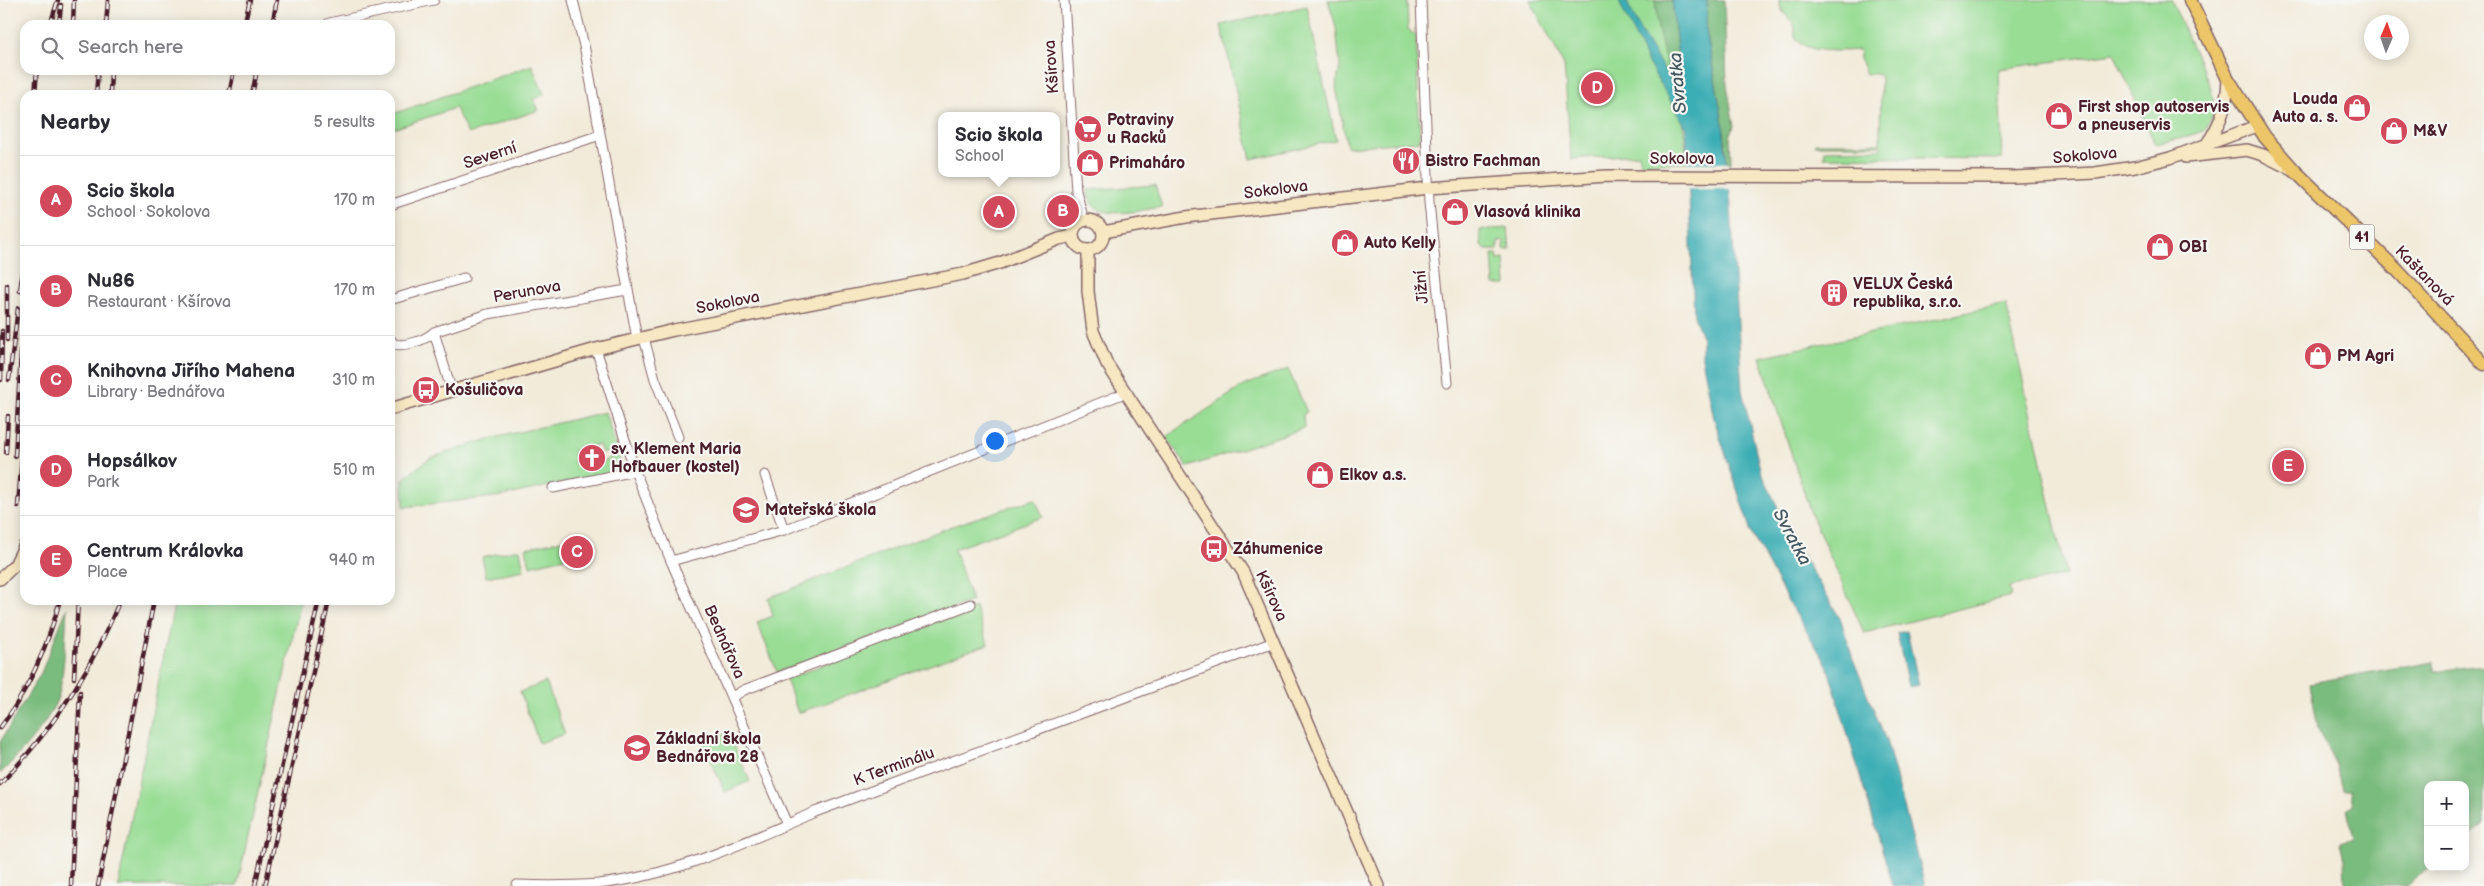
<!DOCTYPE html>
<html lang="en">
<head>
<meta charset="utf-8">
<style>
  :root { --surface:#fff; --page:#f7f7f7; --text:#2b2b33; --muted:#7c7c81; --line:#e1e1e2; --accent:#d1495b }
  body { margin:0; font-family:"Balsamiq Sans",sans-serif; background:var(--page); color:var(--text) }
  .controls { position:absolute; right:15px; bottom:15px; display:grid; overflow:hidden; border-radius:10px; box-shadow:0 2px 12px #0003 }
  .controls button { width:45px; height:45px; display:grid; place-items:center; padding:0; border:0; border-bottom:1px solid var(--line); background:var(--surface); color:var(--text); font:25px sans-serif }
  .compass { position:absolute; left:2364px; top:15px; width:45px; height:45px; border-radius:50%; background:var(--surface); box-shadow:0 2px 12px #0003; rotate:2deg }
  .you { position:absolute; left:994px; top:440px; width:18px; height:18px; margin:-12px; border:4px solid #fff; border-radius:50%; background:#1a73e8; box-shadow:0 0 0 8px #1a73e833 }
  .badge { display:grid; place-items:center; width:32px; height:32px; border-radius:50%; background:var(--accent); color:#fff; font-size:16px; font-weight:700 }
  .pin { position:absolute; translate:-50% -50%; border:2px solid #fff; box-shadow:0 1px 5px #0006 }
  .popup { position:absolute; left:938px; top:112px; width:122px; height:65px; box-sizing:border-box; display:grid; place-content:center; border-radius:10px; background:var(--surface); filter:drop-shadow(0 1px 4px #0005); font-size:16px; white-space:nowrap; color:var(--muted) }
  .popup b { font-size:19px; color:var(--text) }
  .popup::after { content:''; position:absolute; left:50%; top:100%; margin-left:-10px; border:10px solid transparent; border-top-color:var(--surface) }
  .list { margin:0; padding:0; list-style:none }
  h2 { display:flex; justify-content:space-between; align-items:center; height:65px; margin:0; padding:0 20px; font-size:21px }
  h2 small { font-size:16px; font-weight:400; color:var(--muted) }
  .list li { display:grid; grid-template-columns:32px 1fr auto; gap:15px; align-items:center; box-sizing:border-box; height:90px; padding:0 20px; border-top:1px solid var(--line) }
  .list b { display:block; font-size:19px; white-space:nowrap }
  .list p { margin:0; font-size:16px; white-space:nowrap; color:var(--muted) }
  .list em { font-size:16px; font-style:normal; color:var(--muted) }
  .icon { flex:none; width:28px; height:28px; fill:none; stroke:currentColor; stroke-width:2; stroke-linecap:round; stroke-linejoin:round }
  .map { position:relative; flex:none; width:2484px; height:886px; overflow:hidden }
  .search { position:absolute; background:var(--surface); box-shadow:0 2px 12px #0003; left:20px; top:20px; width:375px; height:55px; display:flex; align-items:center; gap:12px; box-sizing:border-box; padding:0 18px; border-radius:15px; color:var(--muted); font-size:19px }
  .panel { position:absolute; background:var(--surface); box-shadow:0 2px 12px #0003; left:20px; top:90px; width:375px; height:515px; border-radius:15px }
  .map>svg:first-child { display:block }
</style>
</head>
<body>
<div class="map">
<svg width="2484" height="886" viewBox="0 0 2484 886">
  <rect width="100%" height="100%" fill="#f6f6f2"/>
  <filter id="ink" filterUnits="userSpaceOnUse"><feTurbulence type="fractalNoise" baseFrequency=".02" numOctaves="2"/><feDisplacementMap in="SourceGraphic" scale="10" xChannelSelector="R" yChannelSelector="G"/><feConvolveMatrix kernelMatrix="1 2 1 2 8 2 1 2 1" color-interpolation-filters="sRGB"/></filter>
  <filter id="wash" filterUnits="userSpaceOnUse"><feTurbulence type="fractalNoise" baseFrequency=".0096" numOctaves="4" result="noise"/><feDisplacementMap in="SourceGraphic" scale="20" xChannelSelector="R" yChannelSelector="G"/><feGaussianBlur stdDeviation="1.12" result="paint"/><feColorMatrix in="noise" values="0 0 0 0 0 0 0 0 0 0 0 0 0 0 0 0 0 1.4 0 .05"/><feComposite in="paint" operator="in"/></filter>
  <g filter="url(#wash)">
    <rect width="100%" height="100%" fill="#f2ebda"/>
    <path fill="#99dd95" stroke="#727e60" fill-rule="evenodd" d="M1328 0H1407L1408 29 1416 36 1420 141 1347 147 1336 87 1340 66 1336 27Z
      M1530 0H1672L1687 163H1641L1639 154 1571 159 1564 65Z
      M1779 0H2171L2211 88 2215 112 2206 130 2179 139 2155 144 2114 53 1999 69 2002 159 1824 157 1825 150 1881 149V145H1815V143H1880L1881 77 1877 74H1866L1860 59V50C1846 51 1803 54 1796 38 1793 33 1797 28 1793 23 1786 15 1780 11 1779 0Z
      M1307 6 1336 140 1251 159 1221 25Z
      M532 65 544 95 533 99 539 110 468 134 455 108 393 129 390 115Z
      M1155 185 1162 207C1140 210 1088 225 1088 190Z
      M1508 228 1510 250H1504V241L1498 242V250H1487L1481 245 1480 230Z
      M1492 254H1497L1498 260 1504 259 1506 285H1494Z
      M2006 304 2066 575 2009 587 2011 596 1864 633 1810 511 1760 357Z
      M1288 369 1307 412 1303 414 1304 428 1188 467 1166 437 1243 386Z
      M605 412 623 470 503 496 404 507 403 479 430 458 489 439ZM599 445 602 453 610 452 611 458 595 465 593 471H590L583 465 574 464V450L584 451 586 448 594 449 593 446Z
      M1035 499 1043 517 954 549 972 601 777 672 757 622 773 616 768 598 952 526Z
      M561 540 565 558 530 566 526 548Z
      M520 549 524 570 486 577 482 557Z
      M175 600H301L237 886H118Z
      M975 607 988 644 798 713 786 679Z
      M546 682 565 734 539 743 520 692Z
      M728 732 750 781 725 792 703 743Z"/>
    <path fill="#7abc7e" stroke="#626e54" d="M1655 0H1672L1683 100 1670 79 1658 29Z
      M1707 0H1724L1727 85 1734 126 1730 137 1731 163H1727L1723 123 1706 30Z
      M67 608C66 629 64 679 58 697 49 723 20 754 0 774V742L41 673Z
      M2434 661V671L2484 665V825L2465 839V785H2428L2429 867 2406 886H2345L2344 859 2340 842 2353 838 2347 809 2353 806 2350 790H2342L2336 765 2318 729 2310 683Z"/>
    <path fill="#3badb4" stroke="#426670" d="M1618 0H1626L1641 32 1682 99 1672 0H1707L1706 30 1723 123 1731 207 1742 390 1760 469 1791 536 1841 620 1853 659 1887 743 1925 886H1893L1827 665 1788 601 1752 535 1714 419 1702 358V337L1694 316 1686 127 1648 63Z
      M1907 631 1919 685 1908 687 1897 633Z"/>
    <path fill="#f2ebda" d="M1684 163H1729L1731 189H1686Z"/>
  </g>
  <g filter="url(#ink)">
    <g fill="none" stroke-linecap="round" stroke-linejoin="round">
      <defs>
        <path id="street" d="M573 0 585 50 637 339
          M1064 0 1076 191 1084 221
          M1421 0 1429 202 1447 383
          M329 23 434 0
          M390 205 600 135
          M390 300 464 278
          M434 332 452 392
          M644 338 655 379 678 437
          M390 339 394 344C407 347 425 340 434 332L488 314 627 290
          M596 349 635 471 671 561 787 824
          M765 475 784 530
          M553 488 635 471
          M671 561 784 530 1127 392
          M732 697 744 690 971 604
          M517 885C544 886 571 886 598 884 674 876 746 842 815 812L1274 642"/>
        <path id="secondary" d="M2206 145C2221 124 2227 105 2228 79
          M2186 157 2247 150 2263 155 2293 170
          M1073 235a15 15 0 1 1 30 0a15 15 0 1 1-30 0Z
          M1103 232 1186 217 1428 188 1607 176 2014 177 2095 173 2135 167 2170 158 2257 126
          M1088 250V291L1093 331 1107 364 1243 572 1379 886
          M390 409 596 349 674 330 963 274 1000 263 1059 239 1073 236
          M0 579 15 565 25 545"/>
        <path id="primary" d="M2190 0 2228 79 2265 137 2294 170 2398 271 2484 364"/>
      </defs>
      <use href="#street" stroke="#856668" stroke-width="11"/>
      <use href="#secondary" stroke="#856668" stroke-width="14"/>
      <use href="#primary" stroke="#856668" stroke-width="15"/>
      <use href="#street" stroke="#fff" stroke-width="9"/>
      <use href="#secondary" stroke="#f7e8c3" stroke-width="11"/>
      <use href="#primary" stroke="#ecc669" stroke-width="12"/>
      <defs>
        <path id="rail" d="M50 25 58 0
          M59 25 61 5
          M73 25 74 0
          M106 25 108 0
          M244 25 250 0
          M272 25 277 0
          M35 95 37 70
          M96 95 98 70
          M110 95 111 70
          M229 95 234 70
          M252 95 257 70
          M7 285V340
          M20 291 25 259
          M1 380 2 331
          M9 380 18 308
          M6 453 8 416
          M15 456 25 286
          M18 506 25 420
          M74 678 78 600
          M0 728C28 691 48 645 60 600
          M0 784C52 731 92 669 120 600
          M71 886 80 692
          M98 886 154 600
          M255 886 318 604
          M265 886 328 605"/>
      </defs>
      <use href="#rail" stroke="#4a1f2b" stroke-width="4.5"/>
      <use href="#rail" stroke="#f6f6f2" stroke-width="2.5" stroke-dasharray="8" stroke-linecap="butt"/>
    </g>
  </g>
  <defs>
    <symbol id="shop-disc" viewBox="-11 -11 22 22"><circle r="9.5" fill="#d1495b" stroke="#f6f6f2"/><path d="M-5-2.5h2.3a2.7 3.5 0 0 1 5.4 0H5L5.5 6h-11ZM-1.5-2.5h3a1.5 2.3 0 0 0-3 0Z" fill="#fff"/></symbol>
    <symbol id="supermarket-disc" viewBox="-11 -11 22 22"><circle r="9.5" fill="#d1495b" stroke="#f6f6f2"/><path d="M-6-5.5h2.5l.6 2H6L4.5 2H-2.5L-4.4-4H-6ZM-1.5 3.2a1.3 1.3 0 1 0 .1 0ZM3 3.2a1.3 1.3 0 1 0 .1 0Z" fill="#fff"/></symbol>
    <symbol id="restaurant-disc" viewBox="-11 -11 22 22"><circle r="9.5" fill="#d1495b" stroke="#f6f6f2"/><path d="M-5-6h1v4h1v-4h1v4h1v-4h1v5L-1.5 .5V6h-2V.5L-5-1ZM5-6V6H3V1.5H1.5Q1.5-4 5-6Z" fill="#fff"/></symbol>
    <symbol id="building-disc" viewBox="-11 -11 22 22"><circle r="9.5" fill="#d1495b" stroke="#f6f6f2"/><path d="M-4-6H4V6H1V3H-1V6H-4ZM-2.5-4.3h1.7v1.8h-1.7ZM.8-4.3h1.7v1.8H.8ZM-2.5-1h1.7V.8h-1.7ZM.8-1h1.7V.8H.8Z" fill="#fff"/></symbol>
    <symbol id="bus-disc" viewBox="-11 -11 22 22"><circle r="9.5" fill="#d1495b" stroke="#f6f6f2"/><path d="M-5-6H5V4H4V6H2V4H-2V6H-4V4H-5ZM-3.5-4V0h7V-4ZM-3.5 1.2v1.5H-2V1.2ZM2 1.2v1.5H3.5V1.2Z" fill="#fff"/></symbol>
    <symbol id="church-disc" viewBox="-11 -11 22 22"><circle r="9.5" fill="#d1495b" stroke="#f6f6f2"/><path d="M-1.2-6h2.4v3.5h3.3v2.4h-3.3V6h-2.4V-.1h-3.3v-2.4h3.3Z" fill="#fff"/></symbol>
    <symbol id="school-disc" viewBox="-11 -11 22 22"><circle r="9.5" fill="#d1495b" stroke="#f6f6f2"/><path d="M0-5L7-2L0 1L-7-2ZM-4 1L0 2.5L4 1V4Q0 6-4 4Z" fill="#fff"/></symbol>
  </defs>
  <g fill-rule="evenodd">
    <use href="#shop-disc" x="2341" y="92" width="32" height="32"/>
    <use href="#shop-disc" x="2043" y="100" width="32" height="32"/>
    <use href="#supermarket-disc" x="1072" y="113" width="32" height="32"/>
    <use href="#shop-disc" x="2378" y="115" width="32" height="32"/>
    <use href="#restaurant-disc" x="1390" y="145" width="32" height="32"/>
    <use href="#shop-disc" x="1074" y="147" width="32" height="32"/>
    <use href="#shop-disc" x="1439" y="196" width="32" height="32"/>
    <use href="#shop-disc" x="1329" y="227" width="32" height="32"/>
    <use href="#shop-disc" x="2144" y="231" width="32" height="32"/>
    <use href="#building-disc" x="1818" y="277" width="32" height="32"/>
    <use href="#shop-disc" x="2302" y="340" width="32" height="32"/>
    <use href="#bus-disc" x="410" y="374" width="32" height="32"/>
    <use href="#church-disc" x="576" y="442" width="32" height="32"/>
    <use href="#shop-disc" x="1304" y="459" width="32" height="32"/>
    <use href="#school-disc" x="730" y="494" width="32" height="32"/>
    <use href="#bus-disc" x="1198" y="533" width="32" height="32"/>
    <use href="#school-disc" x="621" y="732" width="32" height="32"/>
  </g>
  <g text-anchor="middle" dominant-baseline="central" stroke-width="4.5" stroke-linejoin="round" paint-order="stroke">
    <rect fill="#f6f6f2" stroke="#7e6067" stroke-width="1" x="2349.5" y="224.5" width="25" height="25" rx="4"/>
    <g font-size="15" font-weight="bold" fill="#4a1f2b">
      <text x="2362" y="237">41</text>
    </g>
    <g font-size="16" fill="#4a1f2b" stroke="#f6f6f2">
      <text transform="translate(1052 67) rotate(-94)">Kšírova</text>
      <text transform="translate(490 156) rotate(-18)">Severní</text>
      <text transform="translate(2085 156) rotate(-5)">Sokolova</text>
      <text x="1682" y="159">Sokolova</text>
      <text transform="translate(1276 190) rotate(-7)">Sokolova</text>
      <text transform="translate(2424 276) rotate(46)">Kaštanová</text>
      <text transform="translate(1422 287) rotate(-95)">Jižní</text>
      <text transform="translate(527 292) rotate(-10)">Perunova</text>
      <text transform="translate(728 303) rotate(-11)">Sokolova</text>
      <text transform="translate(1271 596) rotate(65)">Kšírova</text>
      <text transform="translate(724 642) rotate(66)">Bednářova</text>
      <text transform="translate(894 767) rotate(-20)">K Terminálu</text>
    </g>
    <g font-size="16" font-weight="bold" fill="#4a1f2b" stroke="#f6f6f2" text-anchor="start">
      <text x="2338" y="99" text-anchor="end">Louda<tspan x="2338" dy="18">Auto a. s.</tspan></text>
      <text x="2078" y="107">First shop autoservis<tspan x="2078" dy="18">a pneuservis</tspan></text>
      <text x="1107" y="120">Potraviny<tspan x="1107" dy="18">u Racků</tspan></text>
      <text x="2413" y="131">M&amp;V</text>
      <text x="1425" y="161">Bistro Fachman</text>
      <text x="1109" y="163">Primaháro</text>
      <text x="1474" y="212">Vlasová klinika</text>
      <text x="1364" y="243">Auto Kelly</text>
      <text x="2179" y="247">OBI</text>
      <text x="1853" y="284">VELUX Česká<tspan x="1853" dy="18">republika, s.r.o.</tspan></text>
      <text x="2337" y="356">PM Agri</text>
      <text x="445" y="390">Košuličova</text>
      <text x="611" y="449">sv. Klement Maria<tspan x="611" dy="18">Hofbauer (kostel)</tspan></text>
      <text x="1339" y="475">Elkov a.s.</text>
      <text x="765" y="510">Mateřská škola</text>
      <text x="1233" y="549">Záhumenice</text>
      <text x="656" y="739">Základní škola<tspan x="656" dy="18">Bednářova 28</tspan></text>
    </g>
    <g font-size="18" font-style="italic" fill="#445862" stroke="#f6f6f2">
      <text transform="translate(1678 83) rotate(-95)">Svratka</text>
      <text transform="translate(1792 537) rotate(62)">Svratka</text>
    </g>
  </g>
</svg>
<div class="controls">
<button>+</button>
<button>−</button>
</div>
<svg class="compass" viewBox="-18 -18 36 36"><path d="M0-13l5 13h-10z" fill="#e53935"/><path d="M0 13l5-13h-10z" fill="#7c7c81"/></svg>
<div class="you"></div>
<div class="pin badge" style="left:999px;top:212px">A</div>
<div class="popup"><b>Scio škola</b>School</div>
<div class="pin badge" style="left:1063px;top:211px">B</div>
<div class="pin badge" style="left:577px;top:552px">C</div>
<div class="pin badge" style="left:1597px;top:88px">D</div>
<div class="pin badge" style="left:2288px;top:466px">E</div>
<div class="search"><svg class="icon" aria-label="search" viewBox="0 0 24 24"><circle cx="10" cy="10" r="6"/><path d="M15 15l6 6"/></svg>Search here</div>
<section class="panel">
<h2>Nearby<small>5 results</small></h2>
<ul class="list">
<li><span class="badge">A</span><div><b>Scio škola</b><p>School · Sokolova</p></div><em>170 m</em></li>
<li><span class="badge">B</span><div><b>Nu86</b><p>Restaurant · Kšírova</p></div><em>170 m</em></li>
<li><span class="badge">C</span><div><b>Knihovna Jiřího Mahena</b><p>Library · Bednářova</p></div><em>310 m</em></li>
<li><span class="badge">D</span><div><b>Hopsálkov</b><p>Park</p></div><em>510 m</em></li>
<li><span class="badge">E</span><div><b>Centrum Královka</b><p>Place</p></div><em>940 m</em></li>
</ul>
</section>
</div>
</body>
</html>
